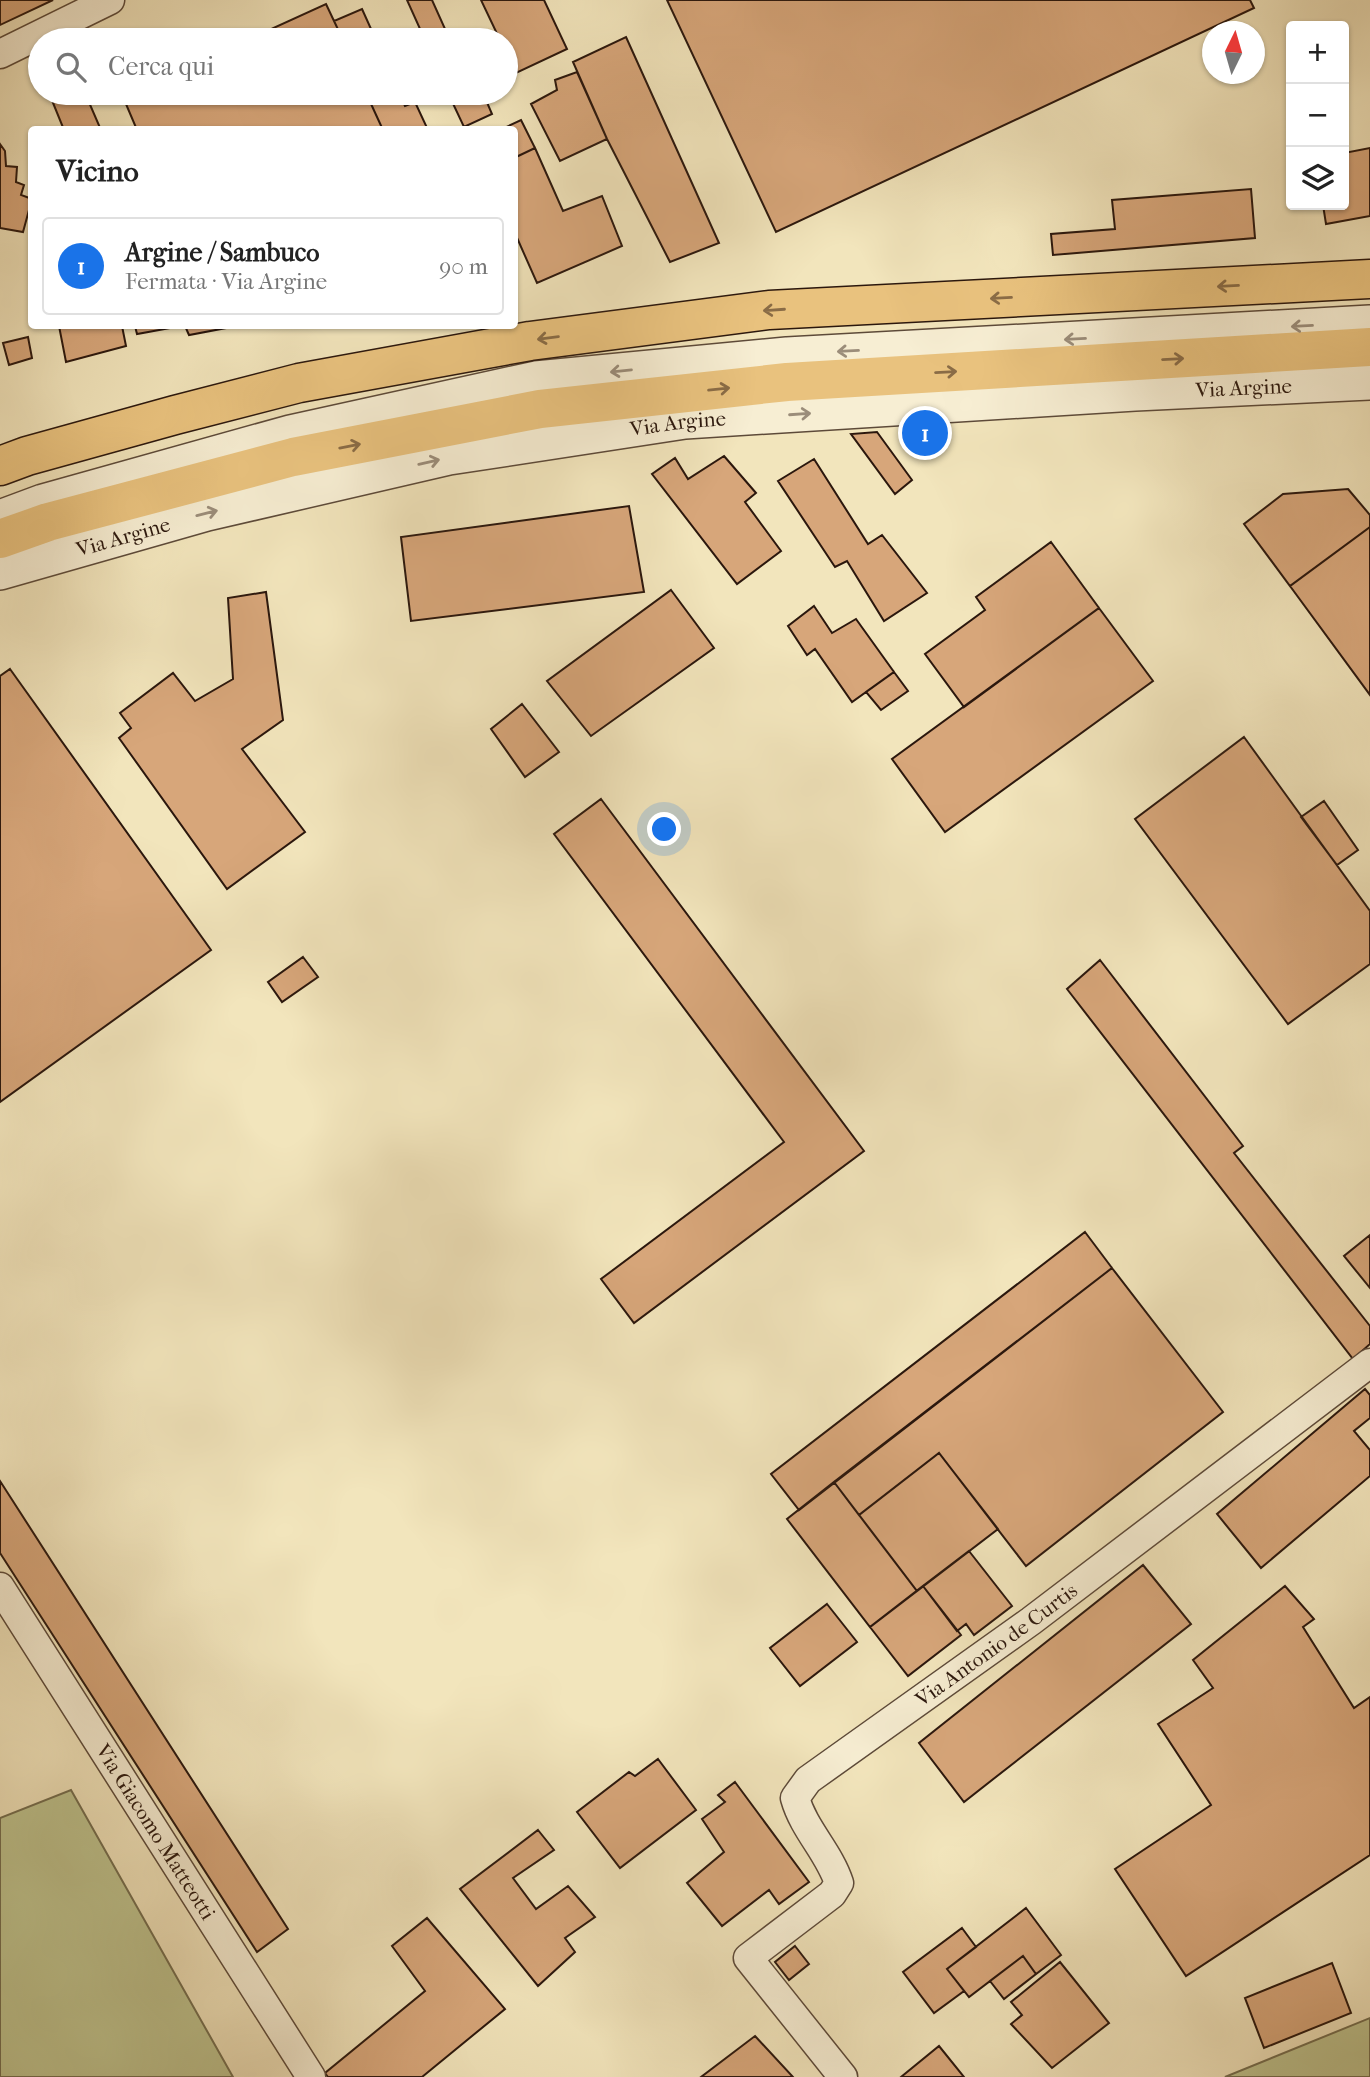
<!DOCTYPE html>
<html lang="it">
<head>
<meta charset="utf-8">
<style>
  :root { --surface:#fff; --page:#f2f2f2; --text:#222; --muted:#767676; --line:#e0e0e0; --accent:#1a73e8 }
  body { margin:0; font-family:"IM FELL French Canon",serif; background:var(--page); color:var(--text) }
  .controls { position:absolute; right:21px; top:21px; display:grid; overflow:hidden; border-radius:7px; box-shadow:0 2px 5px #0004 }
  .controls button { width:63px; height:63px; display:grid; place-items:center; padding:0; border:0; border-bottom:2px solid var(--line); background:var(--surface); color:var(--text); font:35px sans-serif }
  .compass { position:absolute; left:1202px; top:21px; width:63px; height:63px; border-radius:50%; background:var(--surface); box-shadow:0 2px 5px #0004; rotate:5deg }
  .you { position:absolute; left:665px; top:830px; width:24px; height:24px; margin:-18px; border:5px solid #fff; border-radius:50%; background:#1a73e8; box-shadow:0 0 0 10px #1a73e833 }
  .badge { display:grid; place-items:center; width:46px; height:46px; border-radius:50%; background:var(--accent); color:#fff; font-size:23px; font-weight:700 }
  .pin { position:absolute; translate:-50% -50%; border:4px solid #fff; box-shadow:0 2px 7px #0006 }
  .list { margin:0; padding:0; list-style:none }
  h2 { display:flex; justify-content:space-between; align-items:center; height:91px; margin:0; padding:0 28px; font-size:30px }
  h2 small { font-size:23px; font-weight:400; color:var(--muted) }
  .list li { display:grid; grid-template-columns:46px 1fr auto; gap:21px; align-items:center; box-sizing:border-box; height:98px; margin:0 14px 14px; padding:0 14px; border:2px solid var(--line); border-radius:7px }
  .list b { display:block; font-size:26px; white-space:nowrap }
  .list p { margin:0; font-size:23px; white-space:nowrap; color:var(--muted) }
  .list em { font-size:23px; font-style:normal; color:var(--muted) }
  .icon { flex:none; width:38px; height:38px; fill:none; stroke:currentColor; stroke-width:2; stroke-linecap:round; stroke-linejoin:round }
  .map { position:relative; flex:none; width:1370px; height:2077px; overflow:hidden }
  .search { position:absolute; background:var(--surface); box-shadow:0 2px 5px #0004; left:28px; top:28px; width:490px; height:77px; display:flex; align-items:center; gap:18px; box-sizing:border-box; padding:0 24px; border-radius:38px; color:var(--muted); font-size:26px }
  .panel { position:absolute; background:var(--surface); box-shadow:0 2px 5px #0004; left:28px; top:126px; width:490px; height:203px; border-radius:7px }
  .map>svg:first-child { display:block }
</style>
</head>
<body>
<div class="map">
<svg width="1370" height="2077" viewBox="0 0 1370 2077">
  <rect width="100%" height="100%" fill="#f2e5bc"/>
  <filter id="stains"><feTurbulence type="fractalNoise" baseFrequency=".00286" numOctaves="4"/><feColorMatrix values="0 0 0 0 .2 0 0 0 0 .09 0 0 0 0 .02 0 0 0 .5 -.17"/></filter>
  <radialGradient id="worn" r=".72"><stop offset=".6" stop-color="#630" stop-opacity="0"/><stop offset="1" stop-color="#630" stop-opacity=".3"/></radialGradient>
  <path fill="#bec38e" stroke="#746d4e" stroke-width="2" d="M71 1790 233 2077H0V1818Z
    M1370 2018V2077H1225Z"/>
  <path fill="#d7a67a" stroke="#2b170d" stroke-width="2" d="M0 0H53L0 25Z
    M407 0H432L450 40H425Z
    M481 0H544L567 49 516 73 506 51V40H500Z
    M667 0H1250L1254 8 776 232Z
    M326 4 343 40H247Z
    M362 9 376 40H343L334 21Z
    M626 37 719 243 670 262 607 139 573 62Z
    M40 51V72L33 55Z
    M577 72 607 139 560 161 531 104 557 90 555 80Z
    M49 93H85L101 130H64Z
    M132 93H366L383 130H137L123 97Z
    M366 93H399L405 106 415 102 428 130H383Z
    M448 93H483L492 114 464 127Z
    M521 120 535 148 514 158V130H500Z
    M0 144 5 151 6 166 17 167 16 182 24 185 21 195 32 199 23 232 0 228Z
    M535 148 563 211 602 196 622 246 537 283 514 231V158Z
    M1370 148V216L1326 224 1323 205H1344V153Z
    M1251 189 1255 238 1053 255 1051 234 1115 229 1112 200Z
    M59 326H122L126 346 66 362Z
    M135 326H176V327L137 334Z
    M185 326H237L189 335Z
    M28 337 32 358 9 365 3 343Z
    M877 432 912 480 895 494 851 434Z
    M724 456 756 493 745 502 781 551 737 584 652 474 675 458 688 479Z
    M814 459 868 544 882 535 927 593 884 621 847 561 835 567 778 481Z
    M1348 489 1370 515V527L1290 586 1244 524 1283 494Z
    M629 506 644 592 411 621 401 537Z
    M1370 527V695L1290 586Z
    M1051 542 1099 608 964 707 925 654 985 610 976 597Z
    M671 590 714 648 591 736 547 681Z
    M266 592 283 720 242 749 305 832 227 889 119 738 131 728 120 713 173 673 195 701 233 679 228 598Z
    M814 606 832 633 856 619 894 672 852 702 815 649 807 655 788 626Z
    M1099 608 1153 681 945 832 892 759Z
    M10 669 211 950 0 1102V676Z
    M894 672 908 691 881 710 866 692Z
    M522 704 559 752 525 777 491 729Z
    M1244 737 1370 911V964L1288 1024 1135 819Z
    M601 799 864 1151 634 1323 601 1279 784 1142 554 834Z
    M1324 801 1358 850 1337 865 1301 817Z
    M303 957 318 977 282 1002 268 982Z
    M1100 960 1243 1146 1234 1153 1370 1326V1344L1353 1359 1067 989Z
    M1085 1232 1112 1268 799 1510 771 1474Z
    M1370 1235V1288L1344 1256Z
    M1112 1268 1223 1412 1026 1566 939 1453 859 1515 834 1482Z
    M1365 1389 1370 1395V1418L1354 1431 1370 1450V1476L1261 1568 1217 1514Z
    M939 1453 998 1529 917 1591 859 1515Z
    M0 1481 288 1929 257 1952 0 1553Z
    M834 1482 917 1591 870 1627 787 1519Z
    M969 1551 1012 1606 974 1635 966 1624 957 1631 923 1586Z
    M1143 1565 1191 1624 964 1802 919 1743Z
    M923 1586 961 1635 908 1676 870 1627Z
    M1285 1586 1314 1619 1303 1627 1354 1708 1370 1697V1855L1186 1976 1115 1869 1211 1805 1158 1724 1213 1688 1193 1660Z
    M827 1604 857 1642 800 1686 770 1648Z
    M658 1759 696 1810 620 1868 577 1812 629 1772 635 1776Z
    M735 1782 809 1882 779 1904 769 1890 722 1926 687 1883 724 1852 702 1819 725 1802 718 1795Z
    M538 1830 554 1850 513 1878 536 1909 568 1886 595 1917 565 1938 575 1952 538 1986 460 1889Z
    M1026 1908 1061 1955 1036 1974 1023 1956 969 1997 947 1969Z
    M427 1918 505 2009 422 2077H328L325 2073 425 1991 392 1946Z
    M962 1928 976 1947 947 1969 964 1991 934 2013 903 1972Z
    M795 1946 809 1964 789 1980 775 1962Z
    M1023 1956 1036 1974 1004 1999 990 1981Z
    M1060 1962 1109 2023 1052 2068 1011 2024 1022 2015 1011 2002Z
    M1332 1963 1351 2013 1264 2048 1245 1998Z
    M755 2036 793 2077H701Z
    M939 2046 964 2077H901Z"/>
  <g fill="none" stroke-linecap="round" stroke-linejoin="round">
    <defs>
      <g id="minor">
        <path d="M0 54 110 0"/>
        <path id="s1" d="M0 1587 311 2077"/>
        <path id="s2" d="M843 2077 748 1958 832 1894 839 1883C829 1852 804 1830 795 1798L808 1780 1031 1621 1370 1363"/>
      </g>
      <g id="tertiary">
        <path d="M0 518 43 502 290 433 536 379 787 355 1370 323"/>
        <path id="s3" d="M0 572 207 513 449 457 685 421 1135 393 1370 382"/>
      </g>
      <path id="trunk" d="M0 466 27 456 175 415 299 383 530 341 769 310 1370 279
        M0 539 48 522 293 457 540 409 787 382 1370 347"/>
    </defs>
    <use href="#minor" stroke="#5d4a39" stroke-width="31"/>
    <use href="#tertiary" stroke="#5d4a39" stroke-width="38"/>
    <use href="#trunk" stroke="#2b170d" stroke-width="41"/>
    <use href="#minor" stroke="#f7eed3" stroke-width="28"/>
    <use href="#tertiary" stroke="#f7eed3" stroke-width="35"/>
    <use href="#trunk" stroke="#e9c27e" stroke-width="38"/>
  </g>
  <defs><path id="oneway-shaft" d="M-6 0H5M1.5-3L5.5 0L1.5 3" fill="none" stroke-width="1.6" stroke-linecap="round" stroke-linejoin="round" transform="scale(1.75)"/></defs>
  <g stroke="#8a6c46">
    <use href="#oneway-shaft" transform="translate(1228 286) rotate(177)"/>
    <use href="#oneway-shaft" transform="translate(1001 298) rotate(177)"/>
    <use href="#oneway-shaft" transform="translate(774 310) rotate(176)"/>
    <use href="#oneway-shaft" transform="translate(548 338) rotate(173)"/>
    <use href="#oneway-shaft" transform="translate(1173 359) rotate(-3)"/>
    <use href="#oneway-shaft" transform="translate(946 372) rotate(-3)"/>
    <use href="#oneway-shaft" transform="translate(719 389) rotate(-6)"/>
    <use href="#oneway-shaft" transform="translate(350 446) rotate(-11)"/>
  </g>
  <g stroke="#9b8d7a">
    <use href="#oneway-shaft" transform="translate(1302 326) rotate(177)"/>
    <use href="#oneway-shaft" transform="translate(1075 339) rotate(177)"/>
    <use href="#oneway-shaft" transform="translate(848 351) rotate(177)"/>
    <use href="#oneway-shaft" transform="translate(621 371) rotate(174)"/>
    <use href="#oneway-shaft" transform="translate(800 414) rotate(-4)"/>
    <use href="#oneway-shaft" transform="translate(429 462) rotate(-13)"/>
    <use href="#oneway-shaft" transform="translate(207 513) rotate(-14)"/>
  </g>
  <g text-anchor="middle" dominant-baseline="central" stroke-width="7" stroke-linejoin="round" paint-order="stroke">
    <g font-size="21" fill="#2b170d" stroke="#f7eed3">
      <text stroke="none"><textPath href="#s3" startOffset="1262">Via Argine</textPath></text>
      <text stroke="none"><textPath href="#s3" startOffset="695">Via Argine</textPath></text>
      <text stroke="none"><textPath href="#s3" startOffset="128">Via Argine</textPath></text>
      <text stroke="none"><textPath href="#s2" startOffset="621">Via Antonio de Curtis</textPath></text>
      <text stroke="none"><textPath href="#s1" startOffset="290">Via Giacomo Matteotti</textPath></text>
    </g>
  </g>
  <rect width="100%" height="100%" filter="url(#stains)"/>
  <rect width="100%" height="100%" fill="url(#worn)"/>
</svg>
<div class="controls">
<button>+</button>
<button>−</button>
<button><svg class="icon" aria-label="layers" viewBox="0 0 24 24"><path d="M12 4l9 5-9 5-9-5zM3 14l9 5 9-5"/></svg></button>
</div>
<svg class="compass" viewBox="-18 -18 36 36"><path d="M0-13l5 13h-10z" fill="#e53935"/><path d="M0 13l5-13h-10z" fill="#767676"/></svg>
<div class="you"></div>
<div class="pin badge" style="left:925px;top:433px">1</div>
<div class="search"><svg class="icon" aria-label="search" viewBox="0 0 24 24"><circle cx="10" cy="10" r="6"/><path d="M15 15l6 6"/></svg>Cerca qui</div>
<section class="panel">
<h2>Vicino<small></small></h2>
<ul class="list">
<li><span class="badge">1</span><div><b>Argine / Sambuco</b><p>Fermata · Via Argine</p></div><em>90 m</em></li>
</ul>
</section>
</div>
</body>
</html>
